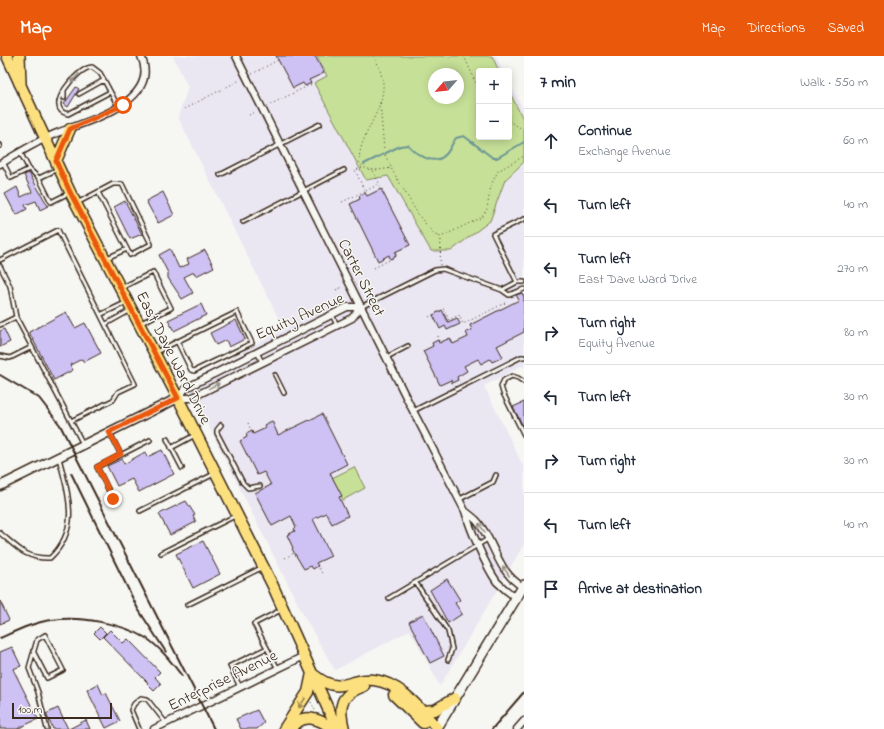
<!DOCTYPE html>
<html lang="en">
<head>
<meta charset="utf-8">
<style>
  :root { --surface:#fff; --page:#f6f6f7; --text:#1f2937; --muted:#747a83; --line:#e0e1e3; --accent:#ea580c }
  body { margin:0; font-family:"Indie Flower",sans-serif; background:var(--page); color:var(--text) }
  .controls { position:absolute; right:12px; top:12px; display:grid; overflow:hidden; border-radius:4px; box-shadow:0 2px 10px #0003 }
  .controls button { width:36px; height:36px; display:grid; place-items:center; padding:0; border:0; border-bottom:1px solid var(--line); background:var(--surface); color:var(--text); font:20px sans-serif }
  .compass { position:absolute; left:428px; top:12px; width:36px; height:36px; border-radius:50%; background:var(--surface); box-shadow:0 2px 10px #0003; rotate:242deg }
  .scale { position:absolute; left:12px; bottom:10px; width:100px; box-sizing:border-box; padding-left:4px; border:2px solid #3b2a1e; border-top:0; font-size:11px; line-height:14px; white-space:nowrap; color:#3b2a1e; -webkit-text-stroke:3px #f6f6f2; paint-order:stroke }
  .stop { position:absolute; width:12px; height:12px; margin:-9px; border:3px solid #ea580c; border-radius:50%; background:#fff }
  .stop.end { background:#ea580c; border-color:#fff; box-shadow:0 1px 4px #0008 }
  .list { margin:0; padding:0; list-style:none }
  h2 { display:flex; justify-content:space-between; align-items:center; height:52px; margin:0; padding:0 16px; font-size:17px }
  h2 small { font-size:13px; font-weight:400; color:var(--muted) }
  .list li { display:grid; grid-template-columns:26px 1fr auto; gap:12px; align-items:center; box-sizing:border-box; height:64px; padding:0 16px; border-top:1px solid var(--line) }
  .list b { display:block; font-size:15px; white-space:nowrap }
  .list p { margin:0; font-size:13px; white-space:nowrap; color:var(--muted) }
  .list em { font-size:13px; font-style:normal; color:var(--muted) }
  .icon { flex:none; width:22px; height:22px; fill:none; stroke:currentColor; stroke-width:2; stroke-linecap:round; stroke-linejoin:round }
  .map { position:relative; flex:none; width:524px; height:673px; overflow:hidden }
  header { display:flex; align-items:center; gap:24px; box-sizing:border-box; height:56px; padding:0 20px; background:var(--accent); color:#fff }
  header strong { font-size:19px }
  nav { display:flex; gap:22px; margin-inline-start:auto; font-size:14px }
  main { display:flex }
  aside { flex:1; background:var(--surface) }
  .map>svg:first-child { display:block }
</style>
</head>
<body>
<header>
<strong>Map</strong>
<nav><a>Map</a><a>Directions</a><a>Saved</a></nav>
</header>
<main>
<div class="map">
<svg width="524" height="673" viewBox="0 0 524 673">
  <rect width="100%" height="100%" fill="#f6f6f2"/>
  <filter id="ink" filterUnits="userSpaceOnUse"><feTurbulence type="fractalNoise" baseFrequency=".025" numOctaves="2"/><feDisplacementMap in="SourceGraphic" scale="8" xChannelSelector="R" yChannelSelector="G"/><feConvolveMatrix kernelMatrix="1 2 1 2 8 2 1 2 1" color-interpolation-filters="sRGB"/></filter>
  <g filter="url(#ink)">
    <path fill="#eae6f2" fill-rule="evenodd" d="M173 0H496L503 15H479V81H509V26L524 55V311L521 310 484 330 524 412V488L440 630 410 574 335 614 305 562 187 327 284 273 178 61 188 31ZM434 18H458V42H434Z"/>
    <path fill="#c6e097" stroke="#80855a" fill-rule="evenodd" d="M317 0H492L499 15H479V81H509V35L524 65V106L505 124 490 165 451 195H431L388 120 366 124 314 27 327 20ZM434 18H458V42H434Z
      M354 411 365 432 343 444 332 422Z"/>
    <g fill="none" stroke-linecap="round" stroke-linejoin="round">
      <path stroke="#6c9695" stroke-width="2" d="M364 108 400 90 408 89C417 99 435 111 446 98 450 94 452 87 456 82L464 80 493 102H497L524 86"/>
    </g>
    <path fill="#cec1f3" stroke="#3b2a1e" d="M276 0H315L324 17 309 24 311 27 305 30 303 27 293 32Z
      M76 31 79 33 68 51 64 48Z
      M29 117 48 150 40 154 36 145 25 149 27 153 16 159 5 138 17 131 21 141 32 136 24 119Z
      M381 133 410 189 395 196 396 200 390 203 389 199 378 205 350 148 360 143 359 140 365 137 367 140Z
      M163 136 174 159 158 167 146 145Z
      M125 145 142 178 130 183 114 151Z
      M170 193 179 212 189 208 187 203 205 194 214 211 196 220 194 216 184 221 193 237 182 243 168 222V217L159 199Z
      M522 237 524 241V276L497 290 503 301 492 306 490 303 481 308 478 303 464 310 467 315 457 321 458 324 452 327 451 324 440 329 423 295 433 290 432 287 438 284 439 287 450 282 453 288 468 281 466 276 472 274 470 269 519 244 516 239Z
      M201 248 206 259 174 275 168 264Z
      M442 254 448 266 457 262 460 268 447 274 445 270 440 273 433 259Z
      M66 256 75 272 85 267 101 297 84 306 82 303 70 309 73 314 54 324 29 276Z
      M236 264 245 283 229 291 226 284 216 289 210 277Z
      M4 273 10 286 0 291V275Z
      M524 346V372L513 351Z
      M322 358 347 408 330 417 342 440 339 441 348 460 332 468 326 457 313 463 331 500 316 507 318 510 313 513 311 510 304 513 292 493 293 492 287 479 295 475 294 473 296 471 291 460 272 470 255 437 271 429 264 416 257 419 240 385 247 381 246 378 252 375 253 378 266 372 264 369 272 365 278 379Z
      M162 394 174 418 139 436 132 423 117 430 107 410 122 403 124 408 145 396 147 401Z
      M186 445 195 459 193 460 196 466 170 479 159 458Z
      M203 485 220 518 193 532 176 498Z
      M447 523 460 544 455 547 462 558 448 567 430 534Z
      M0 545 9 564 0 568Z
      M423 558 444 600 430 607 409 566Z
      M100 571 106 577 100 583 94 577Z
      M110 574 123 587 128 583 160 616 155 621 161 628 154 635 147 628 148 627 103 581Z
      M12 591 21 610 13 613 38 663 17 673H0V596Z
      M98 628 103 639 106 637 120 665 106 672 87 634Z
      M58 652 68 673H53L46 658Z
      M257 654 264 667 257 673H241L236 663Z
      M86 664 90 673H69Z"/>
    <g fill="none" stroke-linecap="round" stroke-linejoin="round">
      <defs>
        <path id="service" d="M104 24 100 17 92 11C78 11 42 53 68 58L110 36
          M79 38 104 24 119 52
          M64 42V35
          M0 89V90
          M20 96 29 113
          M3 106 11 122 29 113 39 122
          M58 113 39 122 51 146 69 137
          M220 119 320 68
          M98 136 127 193
          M77 147 113 128H122L151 188 130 199 127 193 107 202
          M243 166 344 114
          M0 204 58 174 135 328 118 336 113 344 71 365
          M0 210 10 230 16 261 83 388
          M517 226H524
          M123 231 153 216 171 252 141 267
          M502 234 509 239 524 233
          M361 251 435 214 443 213 502 234 517 226 493 178 524 163
          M102 258 125 247
          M332 259 337 269
          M106 268 131 254
          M0 269 16 261
          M156 296 237 256 252 287 194 315 191 314 177 285
          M257 296 262 306
          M0 300 10 302 32 291
          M387 301 408 290
          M275 319 284 337
          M524 326 518 322 512 320 504 324 501 330 503 337 524 379
          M413 355 521 301H524
          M221 369 217 374V377L243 427 248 432 260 430
          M110 377 121 399
          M167 383 182 412
          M171 392 195 379
          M113 443 97 411 150 384
          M458 444 493 426 496 419
          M140 455 214 418
          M0 477C18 492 26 503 50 502 81 473 68 438 59 402
          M161 497 235 460
          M416 527 448 575 452 593 448 604
          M389 542 488 483
          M187 549 261 512
          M267 592 254 568 281 554
          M33 595 47 622 63 614 45 579 37 584 29 612 38 636 47 673
          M240 631 230 610 267 592 278 613
          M139 673 131 654 134 648 141 642 147 643 166 667"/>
        <path id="minor" d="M236 0 410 349 465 455C470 473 486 511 497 526 503 532 509 537 517 542
          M0 108C19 97 37 85 57 77 87 65 162 46 141 0
          M178 342 186 332 347 251H361
          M178 342H191L352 262 361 251
          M465 455C469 458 473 461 477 465 496 487 496 515 523 531
          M154 673 304 600
          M517 673 524 665"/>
        <path id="tertiary" d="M0 430 178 342"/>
        <path id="secondary" d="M437 672 524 529"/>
        <path id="primary" d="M7 0 70 136 178 342 272 528 337 673
          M56 105 70 73
          M314 619C342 641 348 621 374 624 401 627 420 653 437 672L436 673
          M394 639 423 667
          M421 655 435 654 455 642
          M284 673 308 636 312 617
          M292 673C301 656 320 662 332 673
          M344 673C338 649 340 639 364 630"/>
        <path id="motorway" d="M19 0 20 27"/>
      </defs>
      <use href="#service" stroke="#3b2a1e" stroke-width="6"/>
      <use href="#minor" stroke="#3b2a1e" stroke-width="9"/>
      <use href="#tertiary" stroke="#3b2a1e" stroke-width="11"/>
      <use href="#secondary" stroke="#3b2a1e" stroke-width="12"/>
      <use href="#primary" stroke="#3b2a1e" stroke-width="13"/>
      <use href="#motorway" stroke="#3b2a1e" stroke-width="14"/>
      <path stroke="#3b2a1e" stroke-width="1" stroke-dasharray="1 3" stroke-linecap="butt" d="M374 0C378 8 382 18 383 27 385 55 359 78 359 106 365 117 380 114 391 112L419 160 435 179 441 181 482 161 487 153 491 129 498 115 524 100
        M464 0 479 34
        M252 18 278 4
        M380 47 384 94
        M267 50 312 28 310 26
        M184 53 240 24
        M249 59 255 56
        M509 65 524 74
        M385 99 391 111
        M362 112 355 114 366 138
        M373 115 384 137
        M366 135 379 128
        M342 146 365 135
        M440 209 441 182
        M374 212 397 200 396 198
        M336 234 343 231
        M429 261 444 253 449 264 459 259 463 268 507 246
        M438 280 439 285
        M457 323 460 326
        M248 367 252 377
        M285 502 294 497
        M317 509 323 519
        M311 646 315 654"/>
      <use href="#service" stroke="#f6f6f2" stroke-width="3"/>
      <use href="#minor" stroke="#f6f6f2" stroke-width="6"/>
      <use href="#tertiary" stroke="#f6f6f2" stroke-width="8"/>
      <use href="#secondary" stroke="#f6f6f2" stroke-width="9"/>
      <use href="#primary" stroke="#fce080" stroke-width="10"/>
      <use href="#motorway" stroke="#fce080" stroke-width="11"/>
      <path stroke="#3b2a1e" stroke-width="2" d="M0 319 39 342 60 369 214 673
        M71 417 138 553 166 596
        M0 582C16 575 34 566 52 564 80 560 121 567 146 582 160 591 172 607 182 620
        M492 673 524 636"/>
    </g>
    <defs><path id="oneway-shaft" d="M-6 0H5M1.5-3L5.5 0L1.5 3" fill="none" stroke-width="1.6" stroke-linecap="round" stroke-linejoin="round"/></defs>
    <g stroke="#989088">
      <use href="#oneway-shaft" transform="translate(75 22) rotate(130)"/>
      <use href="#oneway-shaft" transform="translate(214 330) rotate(-26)"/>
      <use href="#oneway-shaft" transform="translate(482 472) rotate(-124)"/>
      <use href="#oneway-shaft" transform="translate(506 515) rotate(-124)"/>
    </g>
    <use stroke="#9c854f" href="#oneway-shaft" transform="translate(302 647) rotate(124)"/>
  </g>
  <g fill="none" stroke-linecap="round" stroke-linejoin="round" filter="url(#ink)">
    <path stroke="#ea580c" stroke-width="5" d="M113 443 97 411 121 398 109 376 178 342 70 136 56 105 70 73 123 49"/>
  </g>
  <g text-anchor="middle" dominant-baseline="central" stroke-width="3" stroke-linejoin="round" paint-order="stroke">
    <g font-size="16" fill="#3b2a1e" stroke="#f6f6f2">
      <text transform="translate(361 222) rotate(63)">Carter Street</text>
      <text transform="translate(300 261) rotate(-24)">Equity Avenue</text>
      <text transform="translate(173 302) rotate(63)">East Dave Ward Drive</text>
      <text transform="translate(223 625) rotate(-26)">Enterprise Avenue</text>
    </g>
  </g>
</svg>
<div class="controls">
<button>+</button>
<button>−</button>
</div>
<svg class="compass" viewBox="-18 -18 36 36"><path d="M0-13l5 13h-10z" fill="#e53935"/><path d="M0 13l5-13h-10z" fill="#747a83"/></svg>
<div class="scale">100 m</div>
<div class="stop" style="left:123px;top:49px"></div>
<div class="stop end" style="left:113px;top:443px"></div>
</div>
<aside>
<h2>7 min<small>Walk · 550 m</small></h2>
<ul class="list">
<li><svg class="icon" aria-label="ahead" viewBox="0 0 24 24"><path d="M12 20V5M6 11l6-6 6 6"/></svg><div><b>Continue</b><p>Exchange Avenue</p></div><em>60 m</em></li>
<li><svg class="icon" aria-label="left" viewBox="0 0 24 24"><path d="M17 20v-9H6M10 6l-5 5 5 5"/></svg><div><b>Turn left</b></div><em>40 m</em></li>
<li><svg class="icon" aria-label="left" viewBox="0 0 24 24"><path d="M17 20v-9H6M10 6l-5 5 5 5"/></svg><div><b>Turn left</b><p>East Dave Ward Drive</p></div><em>270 m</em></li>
<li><svg class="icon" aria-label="right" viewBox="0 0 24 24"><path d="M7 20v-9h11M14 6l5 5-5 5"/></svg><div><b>Turn right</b><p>Equity Avenue</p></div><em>80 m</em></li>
<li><svg class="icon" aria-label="left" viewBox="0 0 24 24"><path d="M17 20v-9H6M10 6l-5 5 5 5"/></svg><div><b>Turn left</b></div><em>30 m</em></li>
<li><svg class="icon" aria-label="right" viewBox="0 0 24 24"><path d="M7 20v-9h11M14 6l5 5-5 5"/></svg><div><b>Turn right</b></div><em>30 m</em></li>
<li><svg class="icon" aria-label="left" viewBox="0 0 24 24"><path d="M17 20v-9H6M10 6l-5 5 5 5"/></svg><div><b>Turn left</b></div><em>40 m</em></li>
<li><svg class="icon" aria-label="arrive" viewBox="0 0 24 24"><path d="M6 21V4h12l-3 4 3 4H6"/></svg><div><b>Arrive at destination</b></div></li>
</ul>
</aside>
</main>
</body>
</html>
